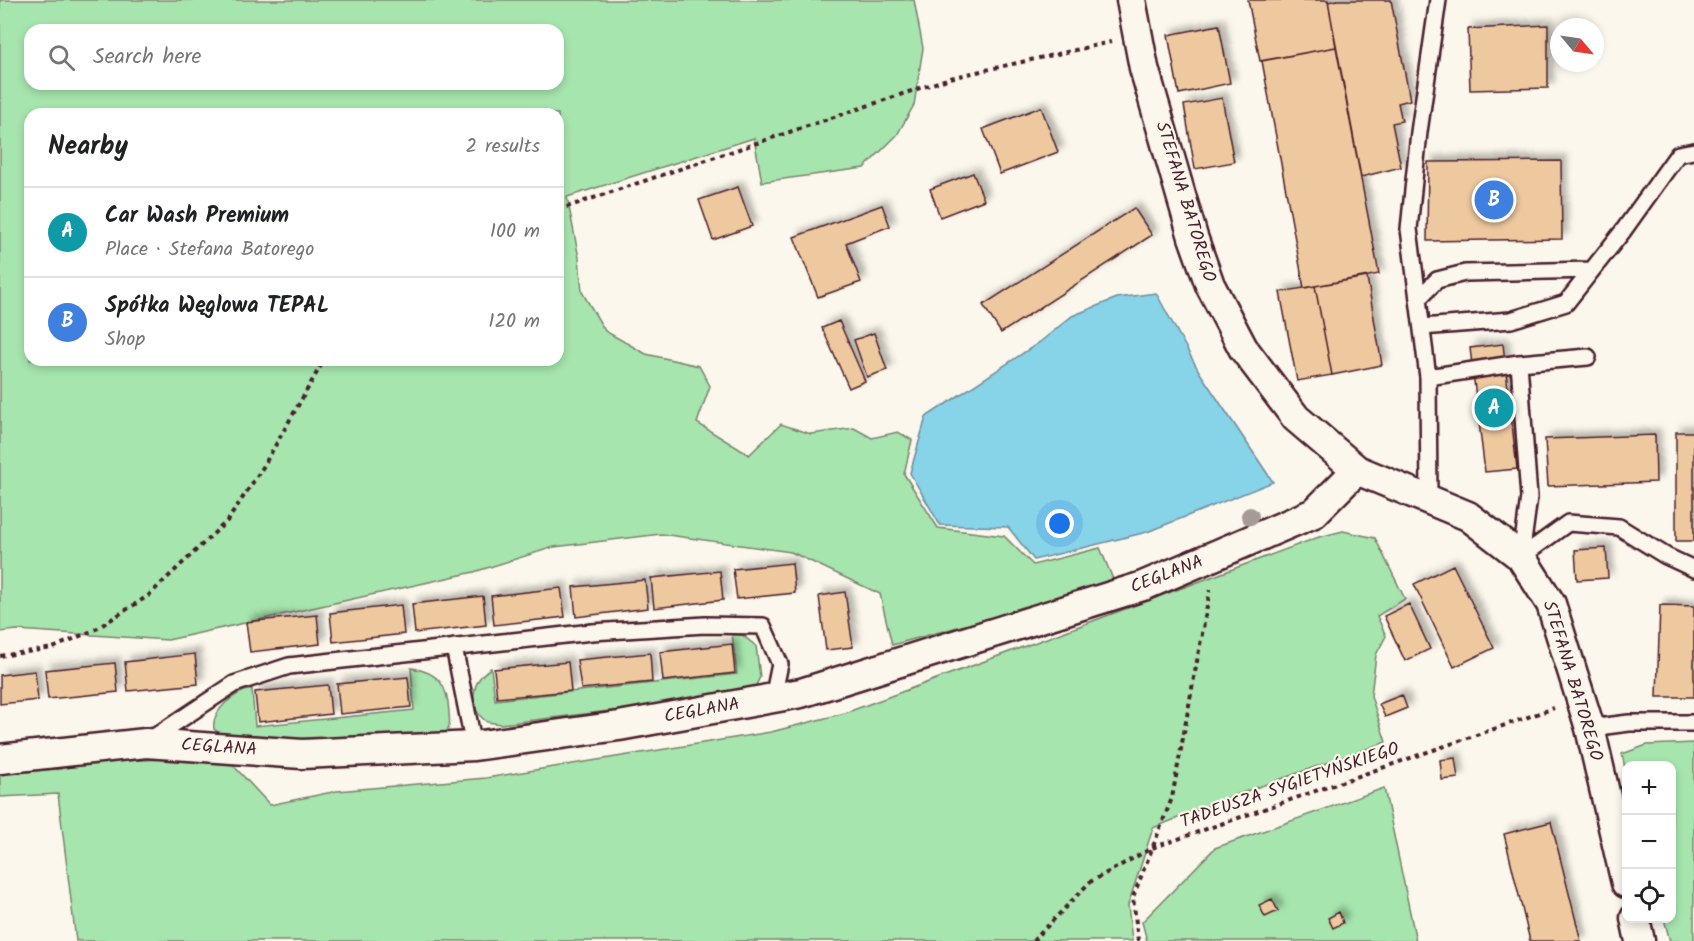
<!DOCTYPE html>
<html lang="en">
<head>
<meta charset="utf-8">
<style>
  :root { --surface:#fff; --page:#f6f6f6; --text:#202124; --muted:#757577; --line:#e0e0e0; --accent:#b45309 }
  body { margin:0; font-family:Kalam,sans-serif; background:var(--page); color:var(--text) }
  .controls { position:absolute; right:18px; bottom:18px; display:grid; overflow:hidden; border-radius:12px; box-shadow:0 3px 9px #0003 }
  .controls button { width:54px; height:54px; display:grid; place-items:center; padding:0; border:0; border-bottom:2px solid var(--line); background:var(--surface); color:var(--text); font:30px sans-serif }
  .compass { position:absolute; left:1550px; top:18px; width:54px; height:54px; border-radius:50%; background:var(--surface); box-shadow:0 3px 9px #0003; rotate:119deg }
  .you { position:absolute; left:1060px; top:524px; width:21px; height:21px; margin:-15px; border:4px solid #fff; border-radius:50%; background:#1a73e8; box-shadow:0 0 0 9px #1a73e833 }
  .badge { display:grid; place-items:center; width:39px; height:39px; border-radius:50%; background:var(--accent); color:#fff; font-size:20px; font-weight:700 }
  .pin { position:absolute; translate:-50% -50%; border:3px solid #fff; box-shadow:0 2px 6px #0006 }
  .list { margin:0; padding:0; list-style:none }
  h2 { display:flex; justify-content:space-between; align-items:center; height:78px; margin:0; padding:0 24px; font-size:26px }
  h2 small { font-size:20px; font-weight:400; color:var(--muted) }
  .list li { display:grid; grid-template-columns:39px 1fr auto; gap:18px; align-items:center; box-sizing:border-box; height:90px; padding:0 24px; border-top:2px solid var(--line) }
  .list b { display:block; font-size:22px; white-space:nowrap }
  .list p { margin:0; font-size:20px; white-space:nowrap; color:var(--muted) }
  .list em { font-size:20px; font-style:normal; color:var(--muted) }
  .icon { flex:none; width:33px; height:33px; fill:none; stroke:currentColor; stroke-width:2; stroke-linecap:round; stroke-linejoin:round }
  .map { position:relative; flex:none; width:1694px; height:941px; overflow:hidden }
  .search { position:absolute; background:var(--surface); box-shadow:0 3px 9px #0003; left:24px; top:24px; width:540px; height:66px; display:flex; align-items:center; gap:15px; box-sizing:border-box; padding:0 21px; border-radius:18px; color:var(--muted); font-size:22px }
  .panel { position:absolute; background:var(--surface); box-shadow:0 3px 9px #0003; left:24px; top:108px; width:540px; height:258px; border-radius:18px }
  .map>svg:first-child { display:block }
</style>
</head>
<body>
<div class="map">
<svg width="1694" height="941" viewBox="0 0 1694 941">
  <defs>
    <filter id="shadow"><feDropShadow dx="5.5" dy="-5.5" stdDeviation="3" flood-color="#0004"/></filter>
  </defs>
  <rect width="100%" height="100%" fill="#fbf7ec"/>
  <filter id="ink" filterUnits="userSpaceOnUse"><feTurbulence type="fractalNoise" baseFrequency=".0167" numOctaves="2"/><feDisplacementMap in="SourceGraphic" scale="12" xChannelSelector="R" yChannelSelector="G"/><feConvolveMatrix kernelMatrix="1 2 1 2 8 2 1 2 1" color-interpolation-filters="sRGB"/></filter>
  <g filter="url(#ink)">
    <path fill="#a6e5ad" stroke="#78826c" stroke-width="1.5" fill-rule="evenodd" d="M0 0H914L923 48 914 105 897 135 864 168 762 182 754 138 567 197 579 258 582 292 605 331 646 354 699 366 710 386 697 423 749 455 781 424 811 434 854 428 872 438 898 432 912 440 904 474 938 528 1004 536 1033 565 1100 548 1115 584 892 645 880 594 791 552 661 534 554 547 474 572 168 640 17 630 0 632ZM30 30H558V84H30ZM30 114H558V360H30Z
      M1343 531 1375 538 1405 599 1377 616 1386 636 1376 655 1371 696 1386 742 1230 797 1153 828 1128 905 1132 941H76L58 794 0 797V772L61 769 62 764 164 759 230 762 270 805 337 791 486 778 771 732 845 713 1319 537Z
      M732 634 742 635 756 646 760 677 755 687 692 701 501 724 487 722C467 708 471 680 491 668L495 700 737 674Z
      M411 668C439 672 448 686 449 713 450 723 450 727 445 735L255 740 224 736 214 729C211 710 235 692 252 689L255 726 414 710Z
      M1694 743V941H1670L1664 919 1672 918V766H1626V773L1622 754 1647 745Z
      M1384 788 1416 941H1147L1142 922 1215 848Z"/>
    <path fill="#87d3e7" stroke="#6f8b9c" stroke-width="1.5" d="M1156 293 1200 373 1273 482 1147 532 1034 560 1008 527 940 525 910 473 926 417 1040 342 1072 316 1117 298Z"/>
    <path fill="#eec99f" stroke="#4a1f2b" stroke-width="1.5" filter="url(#shadow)" d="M1248 0H1328L1336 47 1260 61Z
      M1337 0H1391L1410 100 1398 103 1402 121 1392 123 1401 167 1361 177 1328 2Z
      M1219 25 1230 83 1179 94 1168 35Z
      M1548 25V88L1470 90 1468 29Z
      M1336 47 1379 274 1304 288 1262 61Z
      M1222 98 1234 162 1195 169 1184 105Z
      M1041 107 1058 152 1000 174 983 129Z
      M1561 161 1562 239 1427 241 1428 162Z
      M973 173 984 200 940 217 930 189Z
      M738 187 752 226 713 240 699 200Z
      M882 205 890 226 846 243 861 282 818 297 794 237Z
      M1134 208 1152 235 1001 333 983 305Z
      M1367 277 1382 365 1332 375 1315 286Z
      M1315 286 1332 375 1297 381 1280 292Z
      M839 321 865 381 849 388 822 328Z
      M874 333 887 370 867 377 854 340Z
      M1503 344 1517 469 1485 472 1470 348Z
      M1676 432H1694V541H1676Z
      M1655 435 1656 482 1548 486 1545 439Z
      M1606 548 1608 578 1577 580 1575 550Z
      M792 563 795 593 737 599 733 569Z
      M1453 565 1494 648 1454 667 1414 584Z
      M720 571 723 600 654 608 651 578Z
      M645 580 648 608 576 617 573 587Z
      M561 588 565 617 494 625 491 596Z
      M845 592 853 647 826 650 819 596Z
      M483 596 486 625 415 633 412 604Z
      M1409 604 1430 649 1405 661 1384 616Z
      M401 605 404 634 333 642 330 613Z
      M1660 605 1694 606V697H1657Z
      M317 615 320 644 250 652 246 622Z
      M732 644 735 673 663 681 660 652Z
      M650 653 652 682 581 689 577 660Z
      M195 654 198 684 128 691 125 662Z
      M568 662 571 691 497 698 494 669Z
      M115 663 118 692 48 699 45 670Z
      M35 671 38 700 0 704V675Z
      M408 677 411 707 340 714 337 684Z
      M328 685 331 714 258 722 255 692Z
      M1402 695 1407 708 1385 717 1379 704Z
      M1455 758 1458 778 1442 780 1440 760Z
      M1551 822 1581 941H1530L1504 834Z
      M1272 899 1278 911 1265 917 1259 905Z
      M1339 912 1343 923 1333 928 1328 918Z"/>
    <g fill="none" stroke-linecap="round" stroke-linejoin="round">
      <defs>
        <path id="service" d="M1418 299 1409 229 1419 132 1438 0
          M1422 327 1511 320 1566 303 1592 270
          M1428 377 1519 363
          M1429 500 1428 377 1418 299 1437 280 1465 273 1592 270 1623 231 1678 154 1694 151
          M1521 557 1529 497 1519 363 1588 357
          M1521 557 1568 523 1619 527 1666 556 1694 569
          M454 647 474 746
          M1590 728 1629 723H1694
          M148 741 234 684 289 666 592 632 705 625 763 626 780 664 773 698"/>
        <path id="minor" d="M1131 0 1144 68 1193 237 1210 285 1243 348 1296 418 1357 470 1468 516 1521 557 1551 604 1590 728 1626 883
          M0 759 146 743 302 754 474 746 619 726 801 693 1143 586 1314 513 1357 470
          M1635 918 1640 941"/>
      </defs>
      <use href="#service" stroke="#4a1f2b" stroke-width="20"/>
      <use href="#minor" stroke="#4a1f2b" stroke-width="33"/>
      <path stroke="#4a1f2b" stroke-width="4" stroke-dasharray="4.5 4.5" stroke-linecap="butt" d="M558 210 950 78 1111 42
        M0 656 53 648 96 629 148 596 228 520 263 467 324 360
        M1033 941 1090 882 1152 848 1554 708
        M1138 941 1133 897 1172 798 1210 590"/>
      <use href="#service" stroke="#fbf7ec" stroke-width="15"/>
      <use href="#minor" stroke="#fbf7ec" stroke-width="28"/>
    </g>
    <circle fill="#a69b94" cx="1250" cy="516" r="9"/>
  </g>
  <g text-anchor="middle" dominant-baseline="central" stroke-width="4.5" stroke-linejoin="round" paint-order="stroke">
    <g font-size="18" fill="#4a1f2b" stroke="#fbf7ec">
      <text transform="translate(1185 202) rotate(73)">STEFANA BATOREGO</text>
      <text transform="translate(1167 575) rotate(-21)">CEGLANA</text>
      <text transform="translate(1572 681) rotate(73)">STEFANA BATOREGO</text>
      <text transform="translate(702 711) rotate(-10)">CEGLANA</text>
      <text transform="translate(219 748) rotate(4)">CEGLANA</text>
      <text transform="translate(1290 786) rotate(-19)">TADEUSZA SYGIETYŃSKIEGO</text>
    </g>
  </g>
</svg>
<div class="controls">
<button>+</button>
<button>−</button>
<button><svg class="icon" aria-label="locate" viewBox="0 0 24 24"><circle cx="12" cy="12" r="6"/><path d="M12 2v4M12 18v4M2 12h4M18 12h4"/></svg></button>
</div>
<svg class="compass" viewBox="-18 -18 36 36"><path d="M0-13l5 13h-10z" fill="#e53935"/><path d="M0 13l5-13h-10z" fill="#757577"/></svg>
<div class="you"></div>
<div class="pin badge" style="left:1494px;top:408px;background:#0f9aa8">A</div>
<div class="pin badge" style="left:1494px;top:200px;background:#3f7fe0">B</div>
<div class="search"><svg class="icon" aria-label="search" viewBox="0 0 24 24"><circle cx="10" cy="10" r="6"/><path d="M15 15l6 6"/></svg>Search here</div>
<section class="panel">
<h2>Nearby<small>2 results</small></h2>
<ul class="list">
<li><span class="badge" style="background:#0f9aa8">A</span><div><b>Car Wash Premium</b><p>Place · Stefana Batorego</p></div><em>100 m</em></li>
<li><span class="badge" style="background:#3f7fe0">B</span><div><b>Spółka Węglowa TEPAL</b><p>Shop</p></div><em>120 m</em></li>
</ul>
</section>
</div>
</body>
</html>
